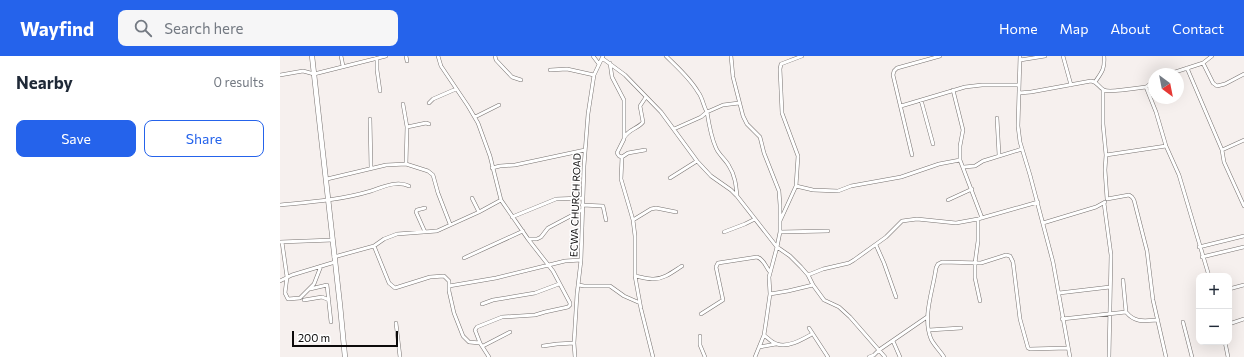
<!DOCTYPE html>
<html lang="en">
<head>
<meta charset="utf-8">
<style>
  :root { --surface:#fff; --page:#f6f6f7; --text:#1f2937; --muted:#747a83; --line:#e0e1e3; --accent:#2563eb }
  body { margin:0; font-family:Commissioner,sans-serif; background:var(--page); color:var(--text) }
  .controls { position:absolute; right:12px; bottom:12px; display:grid; overflow:hidden; border-radius:8px; box-shadow:0 4px 16px #0002 }
  .controls button { width:36px; height:36px; display:grid; place-items:center; padding:0; border:0; border-bottom:1px solid var(--line); background:var(--surface); color:var(--text); font:20px sans-serif }
  .compass { position:absolute; left:868px; top:12px; width:36px; height:36px; border-radius:50%; background:var(--surface); box-shadow:0 4px 16px #0002; rotate:148deg }
  .scale { position:absolute; left:12px; bottom:10px; width:106px; box-sizing:border-box; padding-left:4px; border:2px solid #0d0b0b; border-top:0; font-size:11px; line-height:14px; white-space:nowrap; color:#0d0b0b; -webkit-text-stroke:3px #fff; paint-order:stroke }
  .list { margin:0; padding:0; list-style:none }
  h2 { display:flex; justify-content:space-between; align-items:center; height:52px; margin:0; padding:0 16px; font-size:17px }
  h2 small { font-size:13px; font-weight:400; color:var(--muted) }
  .actions { display:flex; gap:8px; padding:12px 16px }
  .actions a { flex:1; padding:9px 0; border:1px solid var(--accent); border-radius:8px; text-align:center; font-size:14px; color:var(--accent) }
  .actions .main { background:var(--accent); color:#fff }
  .icon { flex:none; width:22px; height:22px; fill:none; stroke:currentColor; stroke-width:2; stroke-linecap:round; stroke-linejoin:round }
  .map { position:relative; flex:none; width:964px; height:301px; overflow:hidden }
  header { display:flex; align-items:center; gap:24px; box-sizing:border-box; height:56px; padding:0 20px; background:var(--accent); color:#fff }
  header strong { font-size:19px }
  nav { display:flex; gap:22px; margin-inline-start:auto; font-size:14px }
  .search { width:280px; height:36px; background:var(--page); display:flex; align-items:center; gap:10px; box-sizing:border-box; padding:0 14px; border-radius:8px; color:var(--muted); font-size:15px }
  main { display:flex }
  aside { flex:1; background:var(--surface) }
  .map>svg:first-child { display:block }
</style>
</head>
<body>
<header>
<strong>Wayfind</strong>
<div class="search"><svg class="icon" aria-label="search" viewBox="0 0 24 24"><circle cx="10" cy="10" r="6"/><path d="M15 15l6 6"/></svg>Search here</div>
<nav><a>Home</a><a>Map</a><a>About</a><a>Contact</a></nav>
</header>
<main>
<aside>
<h2>Nearby<small>0 results</small></h2>
<ul class="list">
</ul>
<div class="actions"><a class="main">Save</a><a>Share</a></div>
</aside>
<div class="map">
<svg width="964" height="301" viewBox="0 0 964 301">
  <rect width="100%" height="100%" fill="#f6f0ee"/>
  <g fill="none" stroke-linecap="round" stroke-linejoin="round">
    <defs>
      <path id="street" d="M61 0 63 10
        M126 0 127 5
        M158 0 161 10 188 50 198 67 210 100 221 144 248 183 273 215 290 247V249L288 251 265 256 255 259 222 261 197 271 195 274 200 287
        M215 0 216 4 232 21 241 24
        M313 0 319 8
        M386 0C397 11 410 22 418 36 423 42 423 50 427 56L443 49 459 47
        M451 0 453 21 463 60 467 68 480 81 484 97 499 135 500 149V176L497 191 489 221 490 238 486 266 484 279 475 301
        M740 0 738 70 740 86 750 119 773 206 790 301
        M783 0 791 29
        M97 2V14L100 35
        M322 2 345 19 381 56 417 105 431 120 451 134 457 140 497 191 510 200 521 211 528 219 533 229 544 244 559 251 570 261 605 301
        M740 4 765 0
        M330 7 332 21 344 44V83L337 97 339 100 342 101
        M923 7 933 27 937 30 945 28 964 18
        M907 12 942 94
        M270 14 287 13 314 19
        M889 18 923 7 932 0
        M0 19 23 15 34 18 106 0
        M874 25 866 31 876 56 886 90 899 119 929 220
        M815 26C822 16 825 13 824 0
        M673 34 683 74 680 90V104
        M823 34V68L826 99 825 114 827 143 849 139 852 141 854 144 867 195 873 244 886 301
        M739 37 751 36 811 25C818 26 818 31 824 34 829 37 858 32 866 31
        M641 44 653 88
        M149 47 153 43 176 33
        M123 48 127 71 126 108
        M621 50 685 31 702 29H739
        M195 61 219 49
        M717 62 719 99
        M90 63 91 112
        M127 71 146 67 149 68
        M394 73 421 61 427 56C429 69 431 81 436 92 439 99 446 104 449 110 455 119 456 129 457 140
        M344 82C348 73 358 73 363 66L360 50 366 41
        M964 84 942 94 944 106 964 150
        M365 94 348 97 342 101 341 123 353 164 355 180V220L361 253 373 301
        M632 99 613 19 614 15 617 12 660 0
        M826 99 886 90
        M684 111 695 110 703 105 742 93
        M212 112 220 110 235 109 305 94
        M390 122 417 105
        M47 123 106 109 126 108 148 115 153 119 158 137 170 168
        M516 130 533 134 558 135 571 130 621 121 659 108 680 104 702 162
        M192 142 199 156
        M668 144 692 133
        M824 147 831 199 829 301
        M0 149C31 146 61 144 91 135 103 131 117 124 129 130
        M302 149 323 150 326 164
        M232 161 276 143 303 142
        M698 163V185L695 207V222L700 245
        M353 164 371 153 376 152 396 156
        M500 165 516 130 518 100 502 57 500 13 501 8 522 0
        M763 167 816 151 825 146
        M145 176 136 156 137 154 145 152
        M444 176 465 168 475 163
        M500 176 548 175
        M248 183H257L261 181 268 172 302 154
        M0 186 53 184
        M2 186 7 221 5 237 8 243 20 242 34 228 41 210
        M596 189 604 207 616 241
        M94 190 109 227 115 232 150 221 164 220 169 225V235L174 257 183 280 189 286 200 287 209 301
        M919 191 964 180
        M54 201 94 190 104 183 117 178 157 175 199 156 221 144
        M922 201 964 191
        M184 202 243 175
        M528 219 543 213 569 207 574 204 606 181 622 165 637 163 676 167 698 163 758 146
        M355 220C361 221 366 223 372 223 383 224 394 215 402 210
        M843 224 846 256
        M0 225 12 219 55 206
        M299 229 304 230H330L344 240 360 247
        M169 230 216 222 285 205 301 204
        M30 233 47 229 51 266
        M949 233 964 229
        M779 237 830 231
        M490 238 508 235 533 229
        M24 244 42 241 49 244
        M202 248 213 244 255 237 279 228
        M421 258 443 244 436 211 438 207 477 201C484 203 485 210 490 216
        M782 263 846 256C855 267 864 265 878 264
        M903 266 912 301
        M116 267 120 301
        M949 268 964 263
        M529 272 548 301
        M649 274 681 272
        M484 279C488 282 492 287 497 288 508 292 523 283 532 278
        M420 280V289L425 301
        M613 285 620 301
        M945 286 948 301
        M203 290 230 276
        M263 290 277 288 294 287
        M479 291 496 288
        M295 301 294 287 297 238 301 204 304 110 308 58 314 19 323 0
        M589 301 594 299 599 294 647 261
        M664 301C660 295 654 289 651 283 642 261 653 235 656 212L658 208 662 206 701 207 726 199 730 200 733 206 740 263 748 292 750 293 788 292"/>
      <path id="secondary" d="M32 0 60 249 65 301"/>
    </defs>
    <use href="#street" stroke="#777270" stroke-width="4"/>
    <use href="#secondary" stroke="#777270" stroke-width="5.5"/>
    <use href="#street" stroke="#fff" stroke-width="3"/>
    <use href="#secondary" stroke="#fff" stroke-width="4.5"/>
  </g>
  <g text-anchor="middle" dominant-baseline="central" stroke-width="3" stroke-linejoin="round" paint-order="stroke">
    <g font-size="10" fill="#0d0b0b" stroke="#fff">
      <text transform="translate(295 149) rotate(-88)">ECWA CHURCH ROAD</text>
    </g>
  </g>
</svg>
<div class="controls">
<button>+</button>
<button>−</button>
</div>
<svg class="compass" viewBox="-18 -18 36 36"><path d="M0-13l5 13h-10z" fill="#e53935"/><path d="M0 13l5-13h-10z" fill="#747a83"/></svg>
<div class="scale">200 m</div>
</div>
</main>
</body>
</html>
